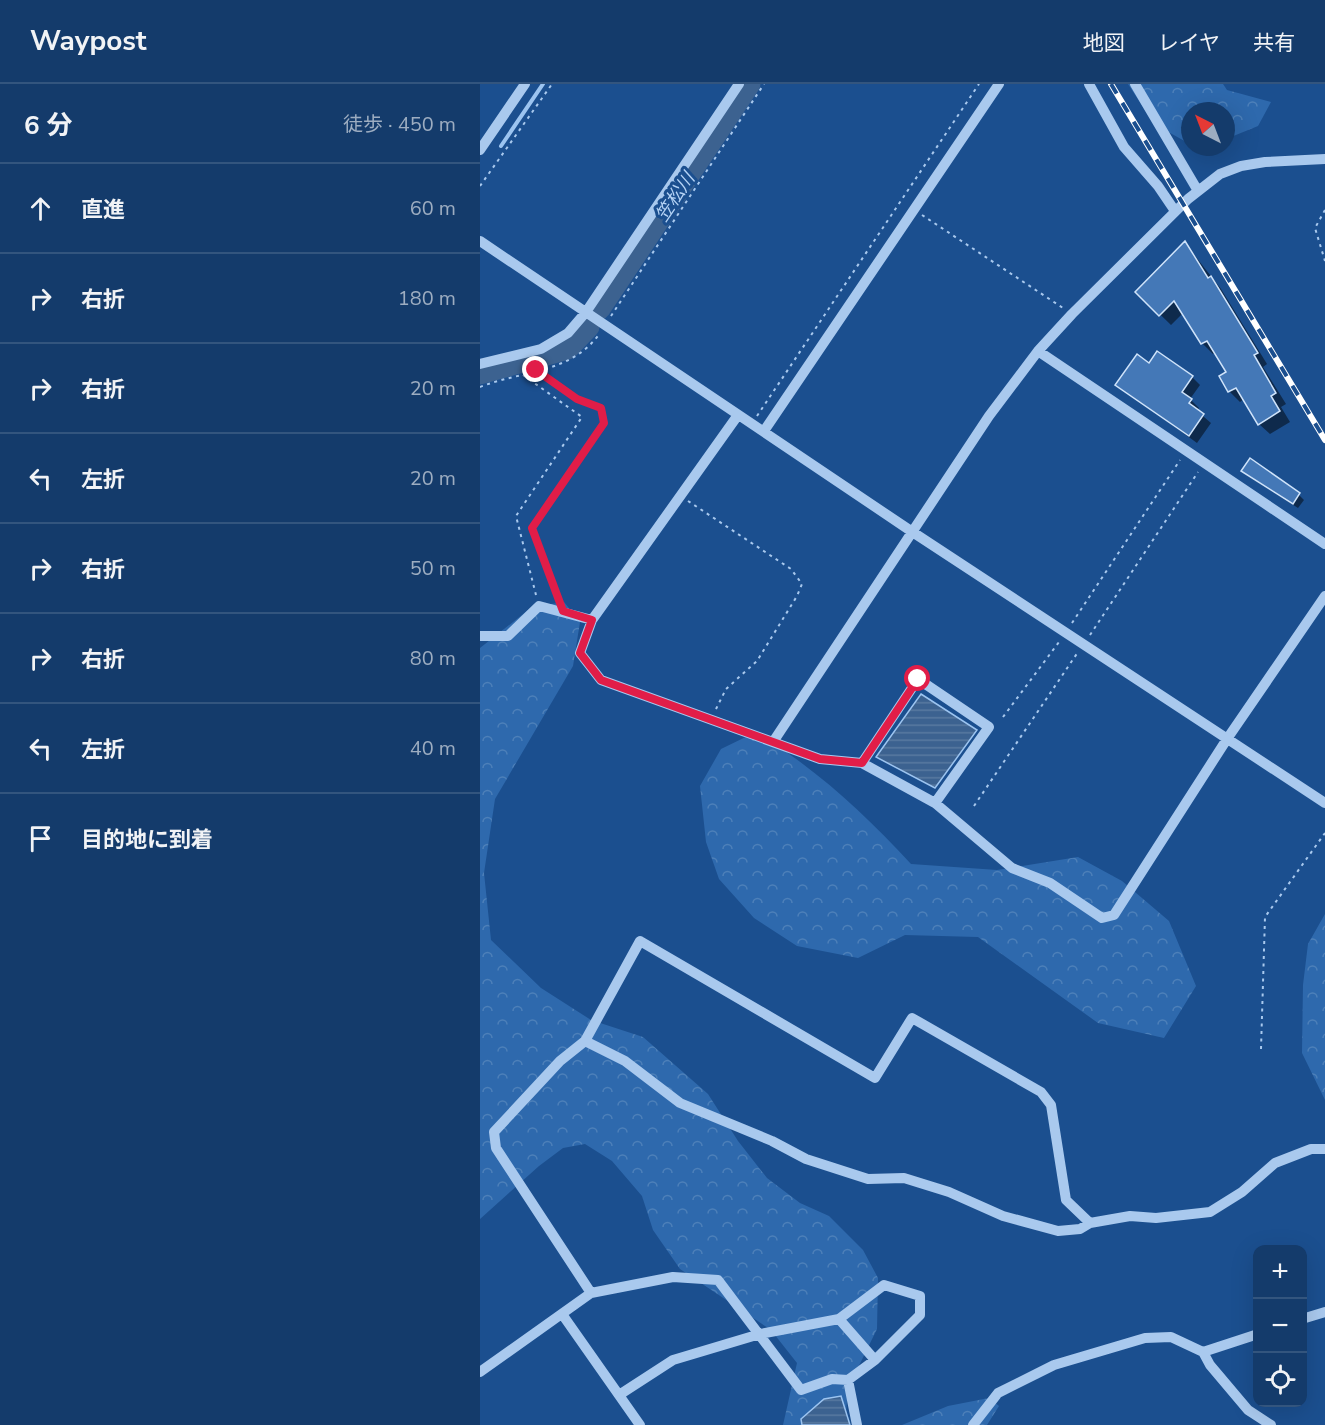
<!DOCTYPE html>
<html lang="ja">
<head>
<meta charset="utf-8">
<style>
  :root { --surface:#143b6b; --page:#1d4271; --text:#f1f3f6; --muted:#9dadc1; --line:#33557e }
  body { margin:0; font-family:"Nunito Sans","Noto Sans JP",sans-serif; background:var(--page); color:var(--text) }
  .controls { position:absolute; right:18px; bottom:18px; display:grid; overflow:hidden; border-radius:12px; box-shadow:0 6px 24px #0002 }
  .controls button { width:54px; height:54px; display:grid; place-items:center; padding:0; border:0; border-bottom:2px solid var(--line); background:var(--surface); color:var(--text); font:30px sans-serif }
  .compass { position:absolute; left:701px; top:18px; width:54px; height:54px; border-radius:50%; background:var(--surface); box-shadow:0 6px 24px #0002; rotate:318deg }
  .stop { position:absolute; width:18px; height:18px; margin:-14px; border:4px solid #e11d48; border-radius:50%; background:#fff }
  .stop.end { background:#e11d48; border-color:#fff; box-shadow:0 2px 6px #0008 }
  .list { margin:0; padding:0; list-style:none }
  h2 { display:flex; justify-content:space-between; align-items:center; height:78px; margin:0; padding:0 24px; font-size:26px }
  h2 small { font-size:20px; font-weight:400; color:var(--muted) }
  .list li { display:grid; grid-template-columns:39px 1fr auto; gap:18px; align-items:center; box-sizing:border-box; height:90px; padding:0 24px; border-top:2px solid var(--line) }
  .list b { display:block; font-size:22px; white-space:nowrap }
  .list em { font-size:20px; font-style:normal; color:var(--muted) }
  .icon { flex:none; width:33px; height:33px; fill:none; stroke:currentColor; stroke-width:2; stroke-linecap:round; stroke-linejoin:round }
  .map { position:relative; flex:none; width:845px; height:1341px; overflow:hidden }
  header { display:flex; align-items:center; gap:36px; box-sizing:border-box; height:84px; padding:0 30px; background:var(--surface); border-bottom:2px solid var(--line) }
  header strong { font-size:28px }
  nav { display:flex; gap:33px; margin-inline-start:auto; font-size:21px }
  main { display:flex }
  aside { flex:1; background:var(--surface) }
  .map>svg:first-child { display:block }
</style>
</head>
<body>
<header>
<strong>Waypost</strong>
<nav><a>地図</a><a>レイヤ</a><a>共有</a></nav>
</header>
<main>
<aside>
<h2>6 分<small>徒歩 · 450 m</small></h2>
<ul class="list">
<li><svg class="icon" aria-label="ahead" viewBox="0 0 24 24"><path d="M12 20V5M6 11l6-6 6 6"/></svg><div><b>直進</b></div><em>60 m</em></li>
<li><svg class="icon" aria-label="right" viewBox="0 0 24 24"><path d="M7 20v-9h11M14 6l5 5-5 5"/></svg><div><b>右折</b></div><em>180 m</em></li>
<li><svg class="icon" aria-label="right" viewBox="0 0 24 24"><path d="M7 20v-9h11M14 6l5 5-5 5"/></svg><div><b>右折</b></div><em>20 m</em></li>
<li><svg class="icon" aria-label="left" viewBox="0 0 24 24"><path d="M17 20v-9H6M10 6l-5 5 5 5"/></svg><div><b>左折</b></div><em>20 m</em></li>
<li><svg class="icon" aria-label="right" viewBox="0 0 24 24"><path d="M7 20v-9h11M14 6l5 5-5 5"/></svg><div><b>右折</b></div><em>50 m</em></li>
<li><svg class="icon" aria-label="right" viewBox="0 0 24 24"><path d="M7 20v-9h11M14 6l5 5-5 5"/></svg><div><b>右折</b></div><em>80 m</em></li>
<li><svg class="icon" aria-label="left" viewBox="0 0 24 24"><path d="M17 20v-9H6M10 6l-5 5 5 5"/></svg><div><b>左折</b></div><em>40 m</em></li>
<li><svg class="icon" aria-label="arrive" viewBox="0 0 24 24"><path d="M6 21V4h12l-3 4 3 4H6"/></svg><div><b>目的地に到着</b></div></li>
</ul>
</aside>
<div class="map">
<svg width="845" height="1341" viewBox="0 0 845 1341">
  <defs>
    <pattern id="forest-crowns" width="20" height="18" patternUnits="userSpaceOnUse" patternTransform="scale(1.5)"><rect width="20" height="18" fill="#2e69ad"/><path d="M2 6a3 3 0 1 1 6 0M12 15a3 3 0 1 1 6 0" fill="none" stroke="#4d80b9"/></pattern>
    <pattern id="water-rules" width="6" height="5" patternUnits="userSpaceOnUse" patternTransform="scale(1.5)"><rect width="6" height="5" fill="#3c6290"/><path d="M0 2.5h6" fill="none" stroke="#597aa1"/></pattern>
  </defs>
  <rect width="100%" height="100%" fill="#1b4f8f"/>
  <path fill="url(#forest-crowns)" d="M648 0H743L747 6 791 18 778 42 746 55V27H710V60L674 40Z
    M84 518 100 538 93 582 15 715 4 789 11 856 61 904 111 936 163 953 228 1010 258 1057 287 1094 320 1119 349 1132 383 1166 398 1194 397 1245 368 1304 365 1341H303L317 1279 291 1246 200 1185 173 1146 162 1112 132 1077 105 1060 83 1064 59 1082 0 1135V564L52 523Z
    M276 648C336 685 383 728 431 780L517 786 598 773 642 797 689 837 716 902 684 954 618 939 498 853 425 851 378 874 317 862 274 834 239 795 226 758 220 702 241 665Z
    M845 830V1016L822 969 823 901 828 860Z
    M509 1314 519 1322 507 1341H422L468 1322Z"/>
  <path fill="url(#water-rules)" stroke="#9cc4f0" stroke-width="1.5" d="M441 610 497 646 455 704 396 673Z
    M361 1312 370 1341H322L321 1335 344 1315Z"/>
  <path fill="#0007" d="M705 159 741 205 787 280 783 283 806 320 801 323 810 338 790 350 779 340 764 315 760 318 749 307 748 288 736 268 733 270 722 259 703 229 691 241 657 208Z
    M669 281 712 293 720 301 710 315 719 324 717 327 731 339 717 359 637 301Z
    M770 376 819 411 824 416 818 424 768 392 763 387Z"/>
  <g fill="none" stroke-linecap="round" stroke-linejoin="round">
    <path stroke="#9cc4f0" stroke-width="4" d="M21 62 63 0"/>
    <path stroke="#3c6290" stroke-width="21" d="M120 225 270 0
      M0 290 88 265 109 243"/>
  </g>
  <path fill="#4478b7" stroke="#cfe3fa" stroke-width="1.5" d="M705 157 728 194 731 192 778 269 774 271 796 309 791 312 800 327 778 341 756 304 748 308 739 292 746 288 727 257 721 260 694 217 679 232 655 208Z
    M677 267 713 292 702 308 712 315 709 319 724 330 709 352 635 301 657 270 669 279Z
    M770 374 820 409 813 420 761 387Z"/>
  <g fill="none" stroke-linecap="round" stroke-linejoin="round">
    <path stroke="#a9c9ee" stroke-width="2" stroke-dasharray="3 4.5" stroke-linecap="butt" d="M0 102 72 0
      M845 126 835 144 845 177
      M442 131 583 224
      M131 232 284 0
      M56 287 97 315 121 324 124 339 52 444 79 516
      M43 291 102 333 36 432 56 511
      M0 303C43 286 91 290 120 249
      M277 332 499 0
      M208 417 311 485 322 500 317 512 277 577 246 605 235 627
      M592 539 700 376
      M610 551 718 388
      M523 633 579 558
      M494 722 598 568
      M781 965 785 833 845 749"/>
    <path stroke="#a9c9ee" stroke-width="10" d="M609 0 644 63 678 102 695 127
      M655 0 718 107
      M0 66 45 0
      M0 157 431 447 845 719
      M558 267 845 460
      M0 280 61 265 88 249 106 228 259 0
      M258 331 112 536 100 569 121 596 340 675 382 679 455 719 532 784 570 799 622 834 634 831 747 655 845 512
      M284 347 519 0
      M0 552H28L59 522 112 536
      M293 658 509 332 558 267 592 230 708 115 740 90 761 82 785 78 845 75
      M382 679 438 595 509 643 455 719
      M105 957 145 977 200 1019 292 1057 326 1075 388 1095 424 1094 469 1108 523 1132 578 1147 600 1145 610 1139 650 1132 676 1134 730 1128 762 1108 795 1079 831 1065H845
      M111 1209 16 1064 14 1048 80 977 105 957 160 857 395 994 432 934 561 1008 571 1021 586 1116 610 1139
      M82 1230 160 1341
      M359 1235 395 1276
      M822 1235 845 1228
      M723 1268 778 1250
      M0 1288 111 1209 193 1193 238 1196 321 1306 352 1295 368 1296 395 1276 440 1231V1212L404 1201 359 1235 280 1250 193 1276 139 1311
      M368 1296 377 1341
      M493 1341 518 1309 574 1281 665 1254 691 1253 723 1268 730 1281 768 1326 791 1341"/>
    <defs>
      <path id="rail" d="M631 0 845 356"/>
    </defs>
    <use href="#rail" stroke="#fff" stroke-width="6"/>
    <use href="#rail" stroke="#1b4f8f" stroke-width="4" stroke-dasharray="11" stroke-linecap="butt"/>
  </g>
  <g fill="none" stroke-linecap="round" stroke-linejoin="round">
    <path stroke="#e11d48" stroke-width="8" d="M56 286 97 315 121 324 124 339 52 444 83 527 112 536 100 569 121 596 340 675 382 679 438 595"/>
  </g>
  <g text-anchor="middle" dominant-baseline="central" stroke-width="6" stroke-linejoin="round" paint-order="stroke">
    <g font-size="18" font-style="italic" fill="#b5d3f5" stroke="#1b4f8f">
      <text transform="translate(195 113) rotate(-56)">笠松川</text>
    </g>
  </g>
</svg>
<div class="controls">
<button>+</button>
<button>−</button>
<button><svg class="icon" aria-label="locate" viewBox="0 0 24 24"><circle cx="12" cy="12" r="6"/><path d="M12 2v4M12 18v4M2 12h4M18 12h4"/></svg></button>
</div>
<svg class="compass" viewBox="-18 -18 36 36"><path d="M0-13l5 13h-10z" fill="#e53935"/><path d="M0 13l5-13h-10z" fill="#9dadc1"/></svg>
<div class="stop" style="left:438px;top:595px"></div>
<div class="stop end" style="left:56px;top:286px"></div>
</div>
</main>
</body>
</html>
